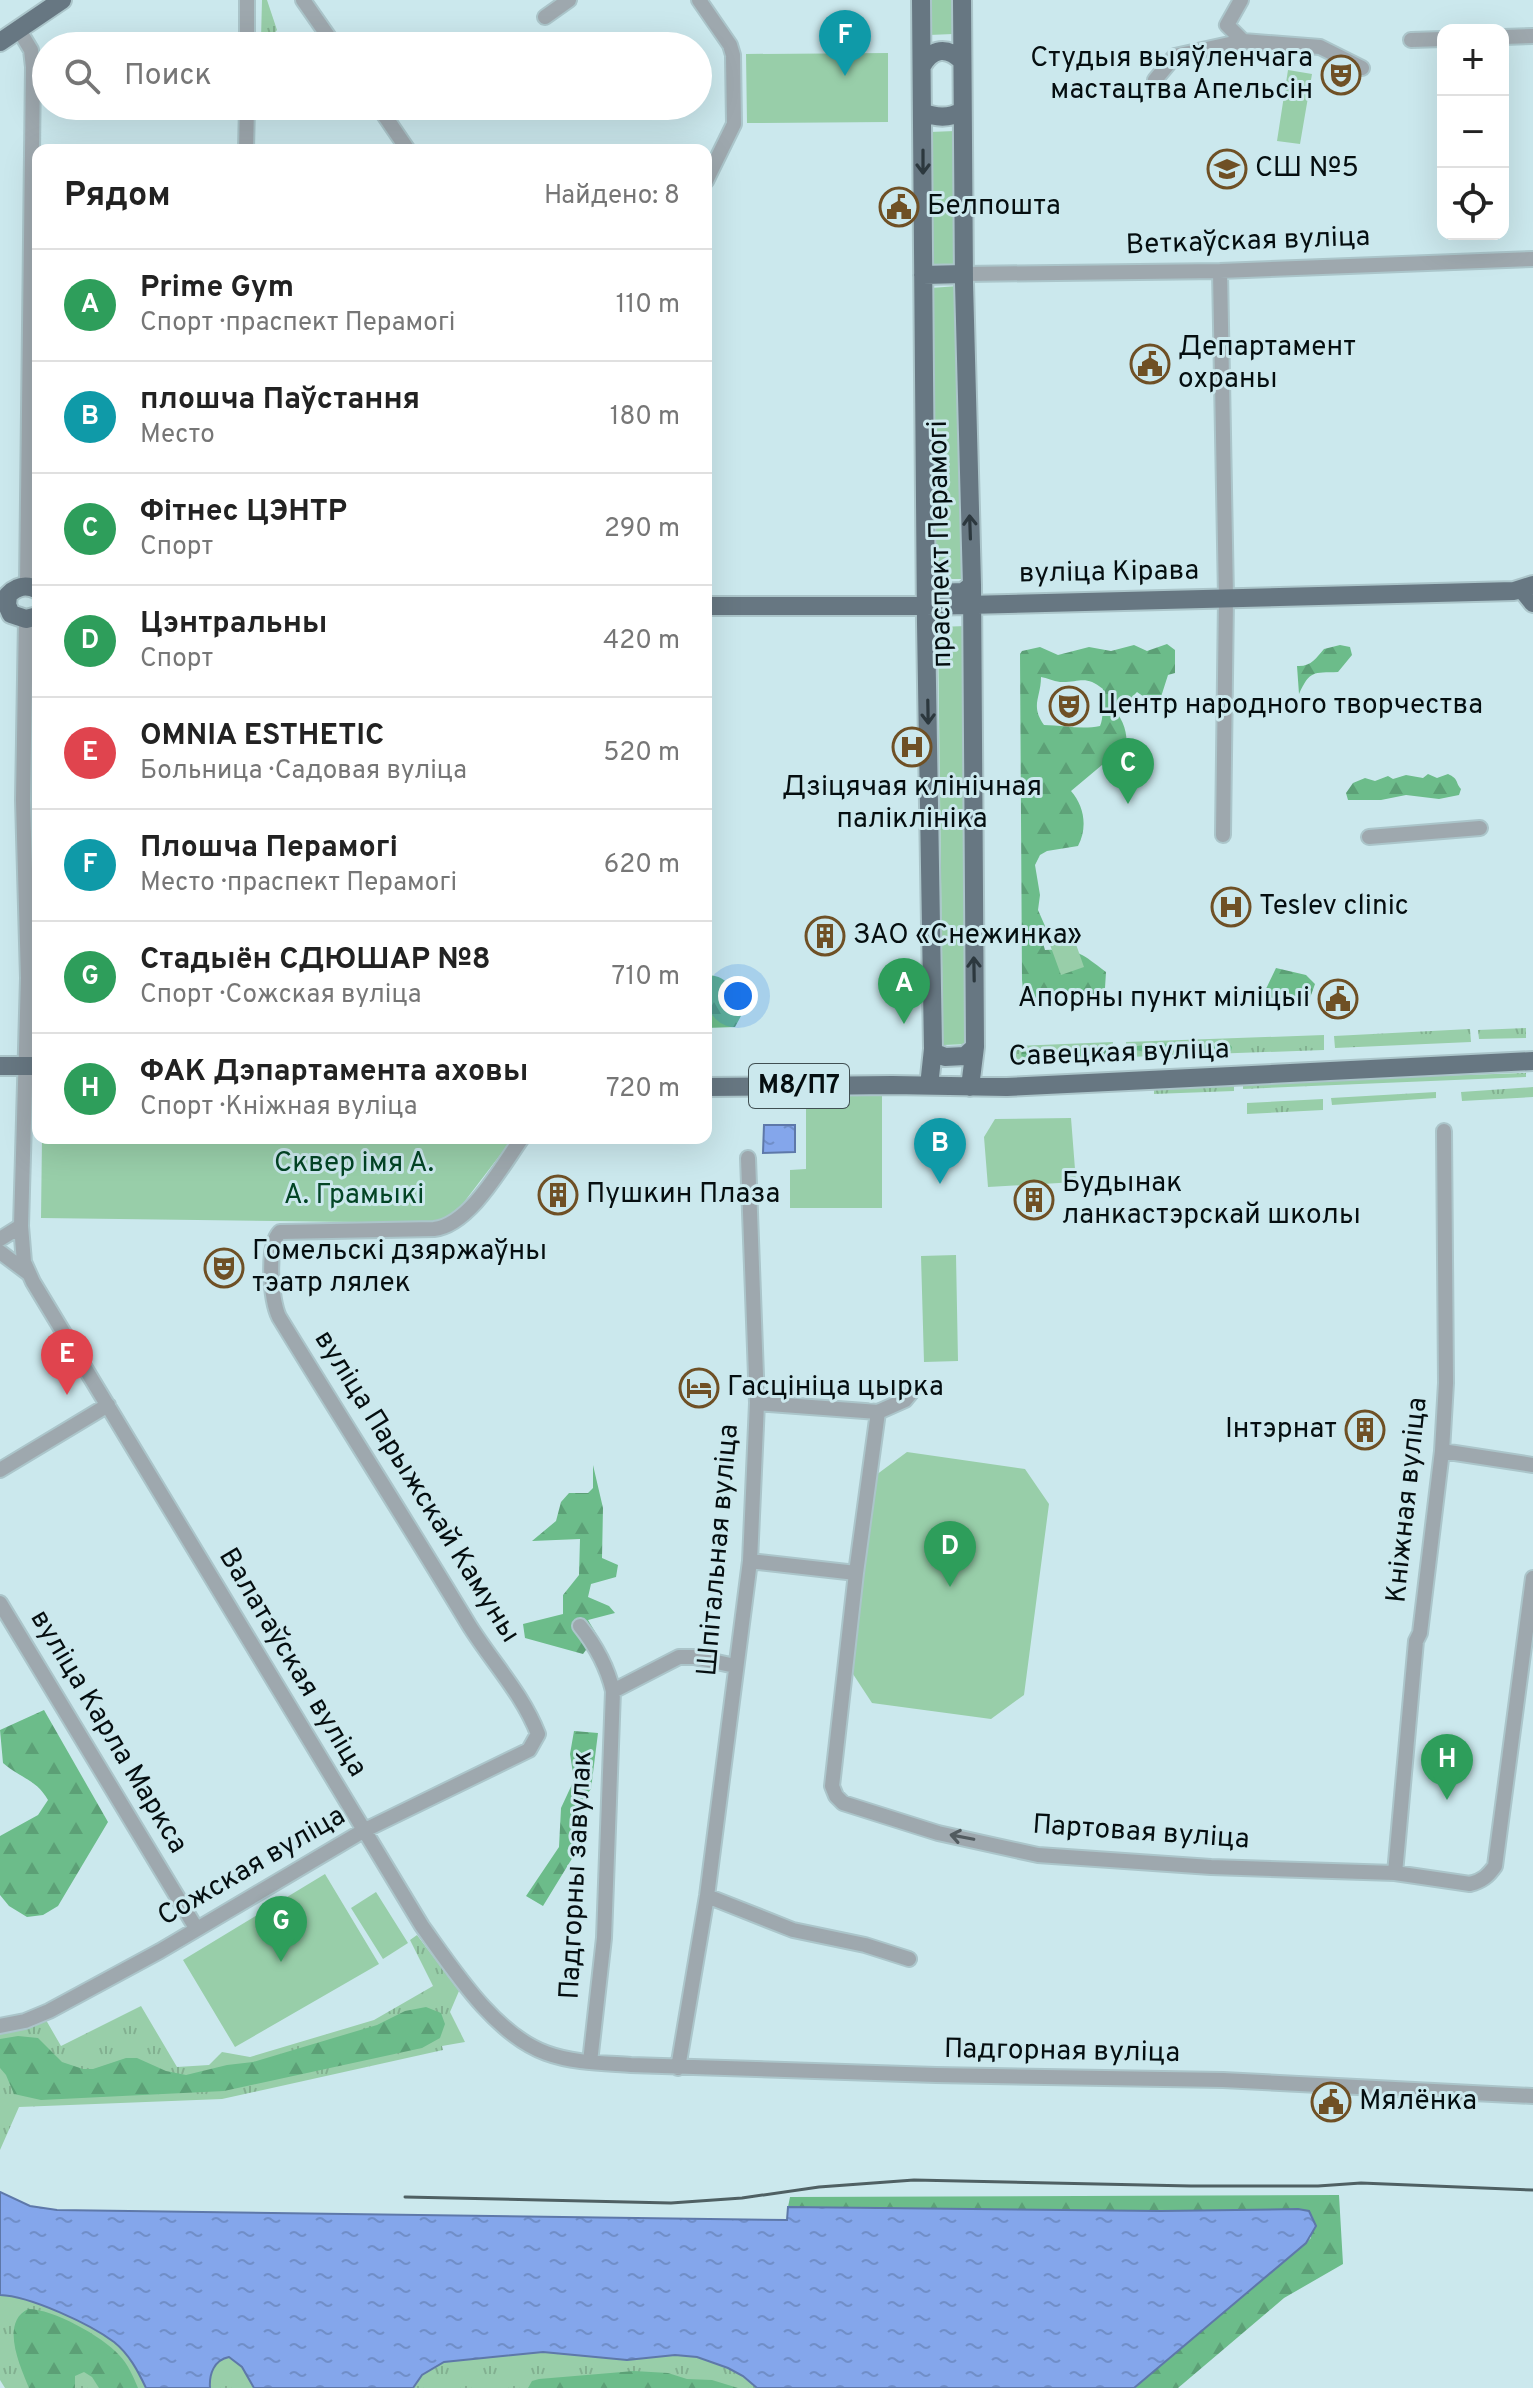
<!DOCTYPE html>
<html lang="ru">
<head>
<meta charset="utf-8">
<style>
  :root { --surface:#fff; --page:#f2f2f2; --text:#222; --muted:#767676; --line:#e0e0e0; --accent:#b45309 }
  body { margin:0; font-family:Overpass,sans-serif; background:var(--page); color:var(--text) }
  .controls { position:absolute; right:24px; top:24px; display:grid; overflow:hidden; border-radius:16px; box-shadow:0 8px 32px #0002 }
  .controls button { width:72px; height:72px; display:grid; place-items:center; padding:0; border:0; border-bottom:2px solid var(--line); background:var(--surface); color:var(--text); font:40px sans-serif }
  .you { position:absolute; left:738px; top:996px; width:28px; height:28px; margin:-20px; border:6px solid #fff; border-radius:50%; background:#1a73e8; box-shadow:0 0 0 12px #1a73e833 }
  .badge { display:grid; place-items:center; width:52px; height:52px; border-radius:50%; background:var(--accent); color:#fff; font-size:26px; font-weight:700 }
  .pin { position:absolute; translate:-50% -66px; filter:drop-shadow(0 2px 4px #0008) }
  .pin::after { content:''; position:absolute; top:42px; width:28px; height:24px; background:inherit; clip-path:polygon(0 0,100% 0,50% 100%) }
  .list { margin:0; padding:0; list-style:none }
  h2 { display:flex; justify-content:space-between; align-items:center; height:104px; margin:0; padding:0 32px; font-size:34px }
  h2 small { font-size:26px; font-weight:400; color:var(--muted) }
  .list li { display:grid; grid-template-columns:52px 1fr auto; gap:24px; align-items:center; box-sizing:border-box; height:112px; padding:0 32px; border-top:2px solid var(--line) }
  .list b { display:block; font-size:30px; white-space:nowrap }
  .list p { margin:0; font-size:26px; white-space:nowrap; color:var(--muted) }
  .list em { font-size:26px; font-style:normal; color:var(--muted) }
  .icon { flex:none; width:44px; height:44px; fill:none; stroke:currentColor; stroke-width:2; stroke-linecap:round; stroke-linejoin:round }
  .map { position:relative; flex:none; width:1533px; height:2388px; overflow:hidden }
  .search { position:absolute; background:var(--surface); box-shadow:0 8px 32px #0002; left:32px; top:32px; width:680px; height:88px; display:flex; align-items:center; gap:20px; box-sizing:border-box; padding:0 28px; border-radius:44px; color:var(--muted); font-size:30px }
  .panel { position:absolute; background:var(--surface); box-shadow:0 8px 32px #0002; left:32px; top:144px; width:680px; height:1000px; border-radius:16px }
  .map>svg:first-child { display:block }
</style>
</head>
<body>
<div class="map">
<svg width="1533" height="2388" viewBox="0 0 1533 2388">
  <defs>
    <pattern id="grass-tufts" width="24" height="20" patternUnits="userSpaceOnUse" patternTransform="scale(2)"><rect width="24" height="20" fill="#98cea9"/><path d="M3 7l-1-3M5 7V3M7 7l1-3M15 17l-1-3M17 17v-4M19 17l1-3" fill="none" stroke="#82b090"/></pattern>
    <pattern id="forest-firs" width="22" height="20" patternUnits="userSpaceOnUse" patternTransform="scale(2)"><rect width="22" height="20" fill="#6cbc8a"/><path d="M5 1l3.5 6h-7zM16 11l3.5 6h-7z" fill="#5ca076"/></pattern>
    <pattern id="water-ripples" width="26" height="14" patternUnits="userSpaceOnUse" patternTransform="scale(2)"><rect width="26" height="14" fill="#84a6eb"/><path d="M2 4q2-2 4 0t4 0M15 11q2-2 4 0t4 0" fill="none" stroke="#708ec8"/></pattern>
  </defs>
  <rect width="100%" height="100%" fill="#cbe8ed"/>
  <path fill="url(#grass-tufts)" d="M262 0H267L277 30 272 36 261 39Z
    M1526 1028V1038L1479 1039 1478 1030Z
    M1470 1029 1471 1042 1335 1048 1334 1036Z
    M1324 1035V1050L1127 1057 1126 1042Z
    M1113 1042V1058L1016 1061V1046Z
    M1526 1073V1077L1243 1089V1082Z
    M1234 1083V1091L1154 1094V1086Z
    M1533 1087V1097L1462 1101 1461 1092Z
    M1436 1092V1098L1332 1105 1331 1098Z
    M1323 1099V1110L1247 1114V1103Z
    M417 1935 459 1991 450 2012 465 2042 442 2046 443 2050 222 2099 19 2107 0 2150V2032L22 2029 46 2020 61 2046 141 2006 177 2067 209 2065 222 2052 250 2057 374 2020 433 1986 410 1940Z
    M0 2295C30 2296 90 2324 114 2342 129 2354 138 2371 146 2388H5L0 2380Z
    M543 2352 627 2360 675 2355 697 2357 728 2368 743 2376 757 2388H413L422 2375 444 2362Z
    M229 2357 242 2367 254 2388H210C209 2374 214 2360 229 2357Z"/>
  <path fill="url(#forest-firs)" fill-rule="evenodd" d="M1167 644 1175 650V673L1168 675 1160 700 1150 701 1137 692 1126 703H1113L1110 706C1128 721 1131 746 1121 767L1102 765 1071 791C1084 806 1088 827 1078 846L1047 851 1040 855 1035 865 1040 895 1038 910 1045 926 1042 940 1045 950C1079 949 1079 952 1106 972L1105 988C1083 1004 1075 994 1052 996 1045 996 1039 998 1031 998L1023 990 1022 980 1020 654 1022 651 1040 647 1058 655 1089 647 1111 651 1134 645 1147 651ZM1041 677C1047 678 1053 681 1060 682 1079 683 1085 674 1103 689 1100 702 1105 715 1100 726 1081 730 1063 725 1044 725 1030 705 1041 698 1041 677Z
    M1340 645 1350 647 1352 655 1338 672C1313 673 1310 670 1299 694L1297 666C1311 667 1316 658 1324 649Z
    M1428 774 1437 778 1448 774C1459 779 1455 782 1461 789L1459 795 1439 799 1406 795 1381 800H1348L1346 793 1353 783 1365 778 1375 781 1388 776 1393 779 1406 775 1423 778Z
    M1276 968 1306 975 1315 984 1310 998 1304 1000 1288 996 1282 1002 1270 997 1265 991Z
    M706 975C733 975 732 995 741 1016L735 1027 706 1028Z
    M1179 1042 1205 1045 1228 1043 1232 1047 1231 1051C1223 1051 1213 1047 1206 1048 1186 1051 1155 1056 1136 1050L1137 1046 1162 1043 1175 1046Z
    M1105 1046 1111 1050 1110 1056 1095 1052 1091 1056C1068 1056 1046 1056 1024 1058L1021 1055 1022 1052H1037L1041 1050H1073Z
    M593 1465 603 1508 602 1558 618 1565 616 1577 591 1584 588 1597 609 1606 615 1613 588 1620 597 1635 583 1654 525 1638 523 1624 563 1614V1595L579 1575 580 1539 532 1541 556 1521 561 1502 569 1493H588L593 1488Z
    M44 1710 108 1822 58 1906 43 1915 27 1917 9 1906 0 1895V1836L38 1815 48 1800C36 1779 20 1778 3 1763L0 1730Z
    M574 1731 598 1733 591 1789 577 1807 576 1852 543 1906 526 1896 559 1847 561 1808 574 1780 570 1754Z
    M426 2007 441 2013 445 2024 440 2038 422 2048 224 2091 41 2100 14 2094 6 2075 0 2068V2039L18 2036 38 2038 62 2062 83 2069H93L126 2058H137L166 2071 186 2075 227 2065 253 2062 377 2025 405 2011Z
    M1339 2195 1343 2264 1284 2298 1178 2388H1134L1311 2238 1304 2210 1161 2211 788 2207 790 2197Z
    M28 2309C53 2309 102 2336 119 2355 128 2364 133 2376 138 2388H99L92 2377 84 2372 75 2376V2388H29C20 2366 0 2323 28 2309Z
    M634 2371 668 2373 687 2379 712 2380 738 2388H528L532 2381 539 2379Z"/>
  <path fill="#98cea9" d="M928 0H953V34L929 35Z
    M888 53V122L747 123 746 54Z
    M1288 70 1312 74 1300 144 1277 141Z
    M955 131 956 265 931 266 930 132Z
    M958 286 963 579H935L931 288Z
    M966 626 969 1044 943 1045 938 627Z
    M1072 933 1084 967 1061 975 1049 942Z
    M806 1095H882V1208H790V1170L806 1169Z
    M1071 1118 1076 1182 988 1187 984 1137 995 1119Z
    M42 1138H513L455 1214 442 1223 41 1218Z
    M956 1255 958 1361 924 1362 921 1256Z
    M907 1452 1025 1469 1049 1504 1024 1695 991 1719 872 1703 851 1671 876 1475Z
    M325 1874 379 1964 235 2047 183 1960Z
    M376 1892 408 1943 383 1959 351 1908Z"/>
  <path fill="url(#water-ripples)" stroke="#5e78a9" stroke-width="2" d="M764 1125H795V1152L763 1153Z
    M0 2192 30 2206 57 2210 787 2220 788 2207 1161 2211 1298 2209 1309 2211 1316 2226 1306 2243 1134 2388H757L743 2376 728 2368 697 2357 675 2355 627 2360 543 2352 444 2362 422 2375 413 2388H254L242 2367 229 2357C214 2360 209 2374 210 2388H146C138 2371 129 2354 114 2342 90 2324 30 2296 0 2295Z"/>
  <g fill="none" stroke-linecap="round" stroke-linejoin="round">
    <defs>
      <path id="minor" d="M247 0V46
        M303 0 335 46
        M699 0 730 45 733 55 734 124 706 181
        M1241 0 1227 25 1243 41
        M545 17 569 0
        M19 30 31 50 33 67 27 586
        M1503 37 1533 36
        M1411 40 1443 39
        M1155 80 1175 56 1243 41 1320 47 1362 68
        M378 106 408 150
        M246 150 247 106
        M1220 271 1226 598 1223 835
        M964 274 1220 271 1533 259
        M26 619 23 800 28 978 21 1226 24 1262 33 1282 422 1926C453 1969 494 2034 546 2053 573 2063 603 2063 631 2065L936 2075 1223 2080 1533 2096
        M1369 837 1480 828
        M0 1239 21 1226
        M0 1252 28 1273
        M757 1403 878 1412
        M878 1412 856 1573 832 1786 836 1796 843 1803 938 1833 1038 1855 1211 1867 1395 1873 1470 1884C1482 1881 1488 1876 1495 1866L1533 1578
        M878 1412 905 1400 914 1389
        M1442 1451 1533 1465
        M0 1470 108 1405
        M750 1561 856 1573
        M0 1603 196 1928
        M580 1626C596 1646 607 1666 613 1691L604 1938 590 2062
        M613 1691 679 1657H694L735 1666
        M1395 1873 1416 1641 1420 1633 1442 1451 1446 1383 1444 1131
        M707 1896 793 1930 865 1945 909 1959
        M0 2026 25 2021 49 2011 160 1951 363 1831 529 1750 538 1734C522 1693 492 1662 469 1625 407 1522 342 1420 279 1317 271 1300 266 1246 280 1232L434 1229C470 1225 502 1166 522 1138
        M678 2068 707 1896 750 1561 757 1403 748 1158"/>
      <path id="major" d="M921 0 926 623 933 1049 929 1086
        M962 0 964 283 972 585 975 1047 970 1087
        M0 42 62 0
        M922 66C932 48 947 46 962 61
        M922 112C936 118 949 119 962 111
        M923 275 964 274
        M927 586 935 593 963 592 972 585
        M38 590C26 584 17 586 8 595L7 605 11 614 26 619 38 616
        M1525 593 1533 603
        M706 606H926L1514 591 1533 585
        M933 1052 945 1057 965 1056 975 1047
        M0 1066H38
        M706 1087 892 1085 1007 1087 1533 1061"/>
    </defs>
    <use href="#minor" stroke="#abc5ca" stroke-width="18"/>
    <use href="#major" stroke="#abc5ca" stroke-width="22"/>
    <use href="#minor" stroke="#9ea8ae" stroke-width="14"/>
    <use href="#major" stroke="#677782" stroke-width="18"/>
    <path stroke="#4f6063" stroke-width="3" d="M405 2197 671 2203 742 2198 819 2187 914 2180 1191 2186H1318L1361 2183 1533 2190"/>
  </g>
  <defs><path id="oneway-shaft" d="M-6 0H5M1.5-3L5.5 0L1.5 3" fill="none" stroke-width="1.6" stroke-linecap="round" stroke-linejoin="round" transform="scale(2)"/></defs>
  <g stroke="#2c383e">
    <use href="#oneway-shaft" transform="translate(923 162) rotate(90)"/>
    <use href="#oneway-shaft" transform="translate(970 527) rotate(-92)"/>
    <use href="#oneway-shaft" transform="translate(928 712) rotate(89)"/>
    <use href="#oneway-shaft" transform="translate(974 969) rotate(-91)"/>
  </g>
  <use stroke="#525b5f" href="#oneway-shaft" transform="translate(962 1837) rotate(-169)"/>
  <defs>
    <symbol id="theatre-ring" viewBox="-11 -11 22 22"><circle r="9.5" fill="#cbe8ed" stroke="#6f5025" stroke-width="1.5"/><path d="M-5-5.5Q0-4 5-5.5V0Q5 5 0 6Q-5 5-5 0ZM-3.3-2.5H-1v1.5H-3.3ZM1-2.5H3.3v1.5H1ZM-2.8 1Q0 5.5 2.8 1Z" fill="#6f5025"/></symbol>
    <symbol id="school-ring" viewBox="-11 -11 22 22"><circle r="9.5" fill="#cbe8ed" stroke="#6f5025" stroke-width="1.5"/><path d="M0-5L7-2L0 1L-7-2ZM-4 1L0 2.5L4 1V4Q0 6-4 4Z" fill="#6f5025"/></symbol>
    <symbol id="civic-ring" viewBox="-11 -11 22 22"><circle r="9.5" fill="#cbe8ed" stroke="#6f5025" stroke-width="1.5"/><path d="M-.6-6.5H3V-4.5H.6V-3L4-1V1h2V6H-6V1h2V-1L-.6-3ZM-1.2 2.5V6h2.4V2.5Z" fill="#6f5025"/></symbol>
    <symbol id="hospital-ring" viewBox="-11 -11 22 22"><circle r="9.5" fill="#cbe8ed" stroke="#6f5025" stroke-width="1.5"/><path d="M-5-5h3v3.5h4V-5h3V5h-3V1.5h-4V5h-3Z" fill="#6f5025"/></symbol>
    <symbol id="building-ring" viewBox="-11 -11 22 22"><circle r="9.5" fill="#cbe8ed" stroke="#6f5025" stroke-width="1.5"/><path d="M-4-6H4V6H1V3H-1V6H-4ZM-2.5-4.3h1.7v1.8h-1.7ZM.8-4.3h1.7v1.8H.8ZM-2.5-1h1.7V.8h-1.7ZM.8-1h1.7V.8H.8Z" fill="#6f5025"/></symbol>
    <symbol id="hotel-ring" viewBox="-11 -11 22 22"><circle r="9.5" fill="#cbe8ed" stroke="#6f5025" stroke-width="1.5"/><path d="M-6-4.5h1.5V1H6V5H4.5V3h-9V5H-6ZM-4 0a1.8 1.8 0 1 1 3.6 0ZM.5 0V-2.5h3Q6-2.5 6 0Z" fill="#6f5025"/></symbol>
  </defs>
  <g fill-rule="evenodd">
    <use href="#theatre-ring" x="1319" y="53" width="44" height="44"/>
    <use href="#school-ring" x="1205" y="147" width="44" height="44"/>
    <use href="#civic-ring" x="877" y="185" width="44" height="44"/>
    <use href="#civic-ring" x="1128" y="342" width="44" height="44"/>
    <use href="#theatre-ring" x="1047" y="684" width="44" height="44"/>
    <use href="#hospital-ring" x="890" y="725" width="44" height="44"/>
    <use href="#hospital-ring" x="1209" y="885" width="44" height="44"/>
    <use href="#building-ring" x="803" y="914" width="44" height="44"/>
    <use href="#civic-ring" x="1316" y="977" width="44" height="44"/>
    <use href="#building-ring" x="536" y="1173" width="44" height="44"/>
    <use href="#building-ring" x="1012" y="1178" width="44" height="44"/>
    <use href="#theatre-ring" x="202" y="1246" width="44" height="44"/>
    <use href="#hotel-ring" x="677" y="1366" width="44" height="44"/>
    <use href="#building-ring" x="1343" y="1408" width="44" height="44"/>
    <use href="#civic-ring" x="1309" y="2080" width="44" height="44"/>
  </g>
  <g text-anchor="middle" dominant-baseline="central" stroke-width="6" stroke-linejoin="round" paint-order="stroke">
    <rect fill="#cbe8ed" stroke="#404f52" stroke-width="2" x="749" y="1064" width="100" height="44" rx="6"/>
    <g font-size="26" font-weight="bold" fill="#050e10">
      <text x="799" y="1086">М8/П7</text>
    </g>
    <g font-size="28" fill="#050e10" stroke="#cbe8ed" text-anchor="start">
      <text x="1313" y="59" text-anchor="end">Студыя выяўленчага<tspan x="1313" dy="32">мастацтва Апельсін</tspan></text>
      <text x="1255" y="169">СШ №5</text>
      <text x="927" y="207">Белпошта</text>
      <text x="1178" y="348">Департамент<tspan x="1178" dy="32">охраны</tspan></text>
      <text x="1097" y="706">Центр народного творчества</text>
      <text x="912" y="788" text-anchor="middle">Дзіцячая клінічная<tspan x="912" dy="32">паліклініка</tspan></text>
      <text x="1259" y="907">Teslev clinic</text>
      <text x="853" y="936">ЗАО «Снежинка»</text>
      <text x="1310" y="999" text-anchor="end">Апорны пункт міліцыі</text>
      <text x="1062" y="1184">Будынак<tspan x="1062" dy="32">ланкастэрскай школы</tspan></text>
      <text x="586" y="1195">Пушкин Плаза</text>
      <text x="252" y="1252">Гомельскі дзяржаўны<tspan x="252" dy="32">тэатр лялек</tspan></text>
      <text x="727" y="1388">Гасцініца цырка</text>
      <text x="1337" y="1430" text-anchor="end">Інтэрнат</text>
      <text x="1359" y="2102">Мялёнка</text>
    </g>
    <g font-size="28" fill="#050e10" stroke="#cbe8ed">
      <text transform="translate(1248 242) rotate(-2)">Веткаўская вуліца</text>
      <text transform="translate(941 544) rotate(-91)">праспект Перамогі</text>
      <text transform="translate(1109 573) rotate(-1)">вуліца Кірава</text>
      <text transform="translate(1119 1054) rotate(-2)">Савецкая вуліца</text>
      <text transform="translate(416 1487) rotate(58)">вуліца Парыжскай Камуны</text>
      <text transform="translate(1408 1500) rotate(-84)">Кніжная вуліца</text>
      <text transform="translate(719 1550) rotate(-85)">Шпітальная вуліца</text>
      <text transform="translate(292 1663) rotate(59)">Валатаўская вуліца</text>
      <text transform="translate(108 1732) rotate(59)">вуліца Карла Маркса</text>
      <text transform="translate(1141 1833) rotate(4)">Партовая вуліца</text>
      <text transform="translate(252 1867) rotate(-30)">Сожская вуліца</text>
      <text transform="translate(577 1875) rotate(-87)">Падгорны завулак</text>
      <text transform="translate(1062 2052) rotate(1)">Падгорная вуліца</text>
    </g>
    <g font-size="28" fill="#034525" stroke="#cbe8ed">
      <text x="354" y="1164">Сквер імя А.<tspan x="354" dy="32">А. Грамыкі</tspan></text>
    </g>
  </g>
</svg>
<div class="controls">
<button>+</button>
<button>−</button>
<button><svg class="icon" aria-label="locate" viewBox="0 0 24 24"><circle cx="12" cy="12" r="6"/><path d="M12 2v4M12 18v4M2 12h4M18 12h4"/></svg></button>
</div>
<div class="you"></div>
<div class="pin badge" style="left:904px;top:1024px;background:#2e9e5b">A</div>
<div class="pin badge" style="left:940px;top:1184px;background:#0f9aa8">B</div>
<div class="pin badge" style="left:1128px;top:804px;background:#2e9e5b">C</div>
<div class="pin badge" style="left:950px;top:1587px;background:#2e9e5b">D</div>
<div class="pin badge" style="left:67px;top:1395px;background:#e0444e">E</div>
<div class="pin badge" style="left:845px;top:76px;background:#0f9aa8">F</div>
<div class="pin badge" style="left:281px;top:1962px;background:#2e9e5b">G</div>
<div class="pin badge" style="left:1447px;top:1800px;background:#2e9e5b">H</div>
<div class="search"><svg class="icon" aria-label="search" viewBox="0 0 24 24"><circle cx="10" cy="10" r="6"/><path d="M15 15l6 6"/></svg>Поиск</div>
<section class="panel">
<h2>Рядом<small>Найдено: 8</small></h2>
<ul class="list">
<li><span class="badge" style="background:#2e9e5b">A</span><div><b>Prime Gym</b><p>Спорт · праспект Перамогі</p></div><em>110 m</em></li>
<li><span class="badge" style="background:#0f9aa8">B</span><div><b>плошча Паўстання</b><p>Место</p></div><em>180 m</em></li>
<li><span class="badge" style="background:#2e9e5b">C</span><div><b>Фітнес ЦЭНТР</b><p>Спорт</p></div><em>290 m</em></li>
<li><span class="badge" style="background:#2e9e5b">D</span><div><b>Цэнтральны</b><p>Спорт</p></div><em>420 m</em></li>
<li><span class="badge" style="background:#e0444e">E</span><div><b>OMNIA ESTHETIC</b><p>Больница · Садовая вуліца</p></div><em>520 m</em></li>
<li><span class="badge" style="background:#0f9aa8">F</span><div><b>Плошча Перамогі</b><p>Место · праспект Перамогі</p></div><em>620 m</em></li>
<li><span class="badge" style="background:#2e9e5b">G</span><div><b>Стадыён СДЮШАР №8</b><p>Спорт · Сожская вуліца</p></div><em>710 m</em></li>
<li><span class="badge" style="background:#2e9e5b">H</span><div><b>ФАК Дэпартамента аховы</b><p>Спорт · Кніжная вуліца</p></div><em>720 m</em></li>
</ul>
</section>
</div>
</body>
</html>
